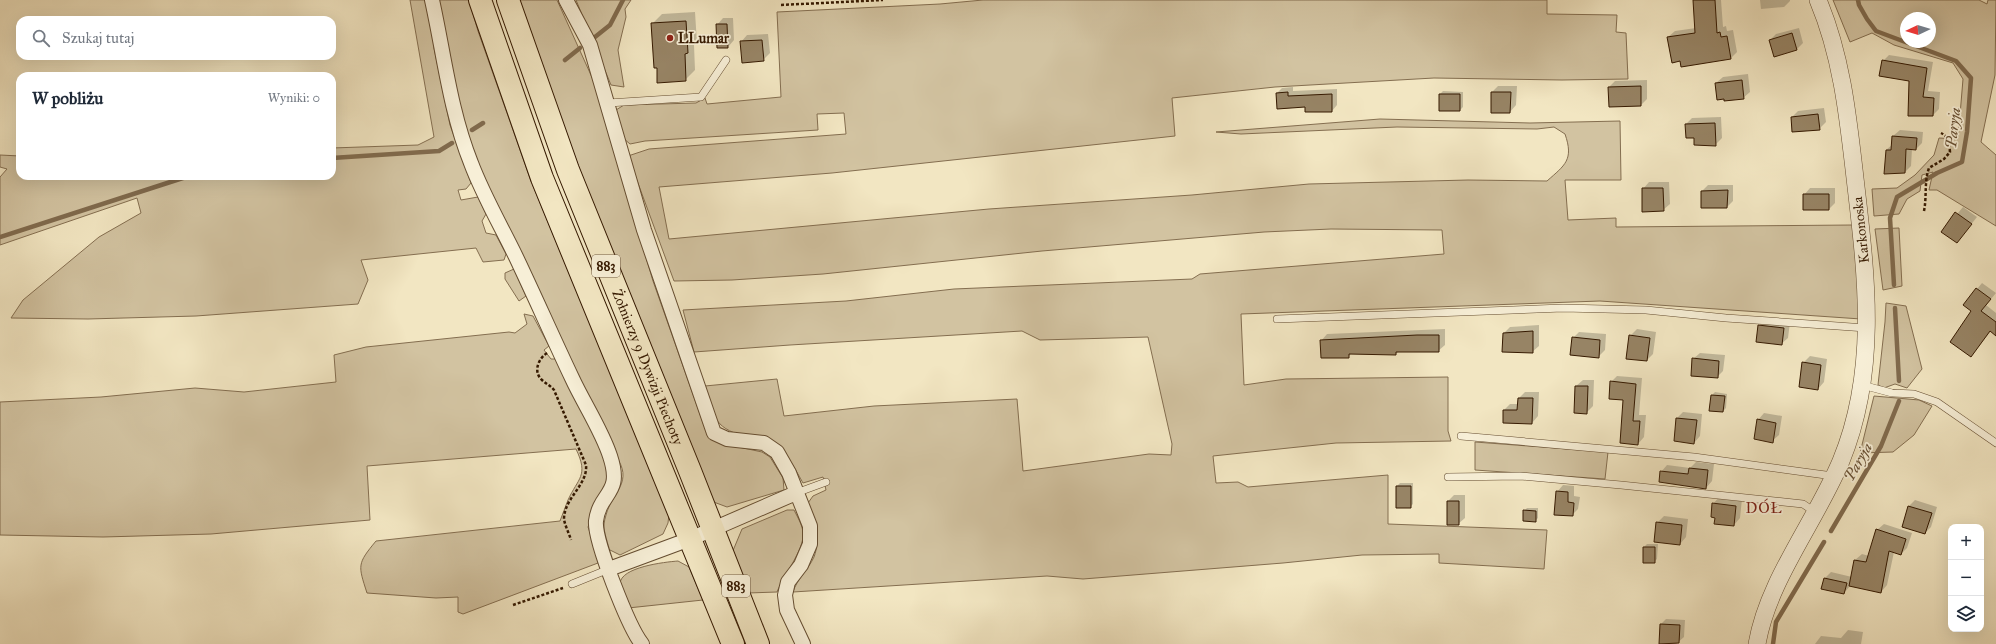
<!DOCTYPE html>
<html lang="pl">
<head>
<meta charset="utf-8">
<style>
  :root { --surface:#fff; --page:#f6f6f7; --text:#1f2937; --muted:#747a83; --line:#e0e1e3 }
  body { margin:0; font-family:"IM FELL Great Primer",serif; background:var(--page); color:var(--text) }
  .controls { position:absolute; right:12px; bottom:12px; display:grid; overflow:hidden; border-radius:8px; box-shadow:0 4px 16px #0002 }
  .controls button { width:36px; height:36px; display:grid; place-items:center; padding:0; border:0; border-bottom:1px solid var(--line); background:var(--surface); color:var(--text); font:20px sans-serif }
  .compass { position:absolute; left:1900px; top:12px; width:36px; height:36px; border-radius:50%; background:var(--surface); box-shadow:0 4px 16px #0002; rotate:266deg }
  .list { margin:0; padding:0; list-style:none }
  h2 { display:flex; justify-content:space-between; align-items:center; height:52px; margin:0; padding:0 16px; font-size:17px }
  h2 small { font-size:13px; font-weight:400; color:var(--muted) }
  .icon { flex:none; width:22px; height:22px; fill:none; stroke:currentColor; stroke-width:2; stroke-linecap:round; stroke-linejoin:round }
  .map { position:relative; flex:none; width:1996px; height:644px; overflow:hidden }
  .search { position:absolute; background:var(--surface); box-shadow:0 4px 16px #0002; left:16px; top:16px; width:320px; height:44px; display:flex; align-items:center; gap:10px; box-sizing:border-box; padding:0 14px; border-radius:12px; color:var(--muted); font-size:15px }
  .panel { position:absolute; background:var(--surface); box-shadow:0 4px 16px #0002; left:16px; top:72px; width:320px; height:108px; border-radius:12px }
  .map>svg:first-child { display:block }
</style>
</head>
<body>
<div class="map">
<svg width="1996" height="644" viewBox="0 0 1996 644">
  <rect width="100%" height="100%" fill="#f2e6c2"/>
  <filter id="stains"><feTurbulence type="fractalNoise" baseFrequency=".005" numOctaves="4"/><feColorMatrix values="0 0 0 0 .2 0 0 0 0 .09 0 0 0 0 .02 0 0 0 .5 -.17"/></filter>
  <radialGradient id="worn" r=".72"><stop offset=".6" stop-color="#630" stop-opacity="0"/><stop offset="1" stop-color="#630" stop-opacity=".3"/></radialGradient>
  <path fill="#d2c3a1" stroke="#846e50" fill-rule="evenodd" d="M410 0H426L436 40 434 48 450 125 471 183 466 189 458 190 461 200 478 197 486 214 482 221 486 233 496 235 506 254 504 260 483 262 476 248 361 260 368 280 358 304 196 316 88 319 11 318 23 300 99 237 141 213 137 198 0 245V177L7 169 0 167V155L20 156V176H332V148L418 145 434 137Z
    M438 0H469L478 31 531 181 669 514 668 523 663 534 620 555 608 549C604 536 602 528 606 515 612 492 635 482 615 455L479 170 457 100Z
    M516 0H557L595 84 653 281 707 434 720 443 762 452 770 457 783 478 784 490 727 507 711 501 592 202Z
    M576 0H631L625 9 626 17 618 50 624 87 611 85Z
    M983 0H1547V14L1617 15 1616 32 1626 33 1628 79 1562 80 1434 78 1275 87 1172 98 1175 136 832 173 659 187 669 239 989 209 1192 195 1309 184 1468 180 1547 181C1565 165 1574 160 1565 134L1554 127 1537 129 1397 127 1241 134 1216 132 1380 119 1530 123 1620 121 1621 180H1565L1568 220 1616 218V227L1853 225 1861 319 1600 301 1241 314 1244 385 1286 379 1448 377V431L1451 441 1336 443 1213 456 1216 483 1238 482 1248 487 1388 475V524L1547 530 1544 569 1439 563V554L1362 555 1283 563 1083 579 1047 576 793 592C797 579 808 570 814 557 821 539 814 520 808 503L813 496 826 490 823 477 803 483C798 474 783 447 775 443 768 440 758 439 751 438 714 429 714 419 705 386L777 379 784 416 874 406 1017 399 1023 471 1149 454 1171 455 1172 444 1148 337 1040 340 1022 331 790 345 694 352 683 310 846 301 954 289 1192 279 1200 274 1444 254 1442 230 1331 229 1264 232 1042 251 823 274 732 280 674 281 628 156 649 149 846 134 844 113 817 114 818 130 645 141 630 144 623 138 616 110 624 105 696 103 705 98 707 104 781 97 777 12 940 4Z
    M1833 0H1979L1987 4 1988 0H1996L1995 75 1981 142 1996 155V226L1937 190H1929L1933 172 1922 175 1920 191 1907 199 1899 214 1874 216 1872 189 1897 188 1915 175 1934 155 1939 138 1958 139 1963 79 1953 63 1894 45 1872 33 1850 42ZM1906 18H1930V42H1906Z
    M1899 228 1902 286 1883 290 1875 229Z
    M514 269 526 296 519 301 505 279V273Z
    M1886 303 1906 306 1922 369 1907 388 1895 384 1884 388 1878 385 1885 322Z
    M524 314 533 316 549 346 544 350 551 359H557L608 465 610 475 588 527 598 555V563L463 614 458 612V597L436 598 367 593C358 565 357 564 376 541L560 521C563 514 565 507 568 500 578 478 589 476 576 449L367 466 370 520 211 534 103 537 0 535V402L101 397 195 388 244 392 336 382 334 355 366 347 509 332 515 333 527 324Z
    M1874 396 1919 400 1932 406 1914 435 1893 452 1860 453Z
    M1475 442 1608 452 1605 479 1475 470Z
    M787 510H794C798 518 803 526 803 534 804 550 783 576 777 592L748 593 732 553 742 529Z
    M678 561 689 567 703 600 628 608C626 601 620 591 620 584 620 567 665 562 678 561Z"/>
  <path fill="#0003" d="M1694 0H1721L1723 27 1726 26 1727 31 1733 30 1737 52 1731 58 1680 60 1668 37 1675 31 1696 28Z
    M1760 0H1790V1L1784 7 1761 9Z
    M695 12 697 43 694 45 695 70 685 80 658 67 652 24 662 14Z
    M723 18H733L734 40 728 47 717 25Z
    M1799 28 1803 43 1797 49 1775 56 1770 40 1776 34Z
    M768 34 770 53 763 60 741 42 747 35Z
    M1889 55 1933 62 1928 91 1940 92 1939 109 1933 115 1910 80 1883 61Z
    M1748 74 1750 92 1743 98 1716 83 1723 77Z
    M1647 80V99L1641 105 1609 87 1615 81Z
    M1498 86H1517L1516 105 1510 112H1492V92Z
    M1293 87V91L1337 89V105L1332 111 1306 106 1277 93 1282 88Z
    M1443 91 1463 92V107L1460 110 1440 94Z
    M1824 108 1826 122 1819 129 1792 117 1798 111Z
    M1721 117 1722 138 1715 145 1695 137 1686 124 1692 118Z
    M1900 130 1923 132 1922 143 1916 149H1912L1911 166 1905 172 1886 150 1893 144V136Z
    M1649 182H1669L1670 204 1663 210 1643 189Z
    M1708 185H1733V201L1727 207 1702 191Z
    M1810 188H1835V203L1829 209 1804 195Z
    M1963 207 1977 217 1957 242 1943 231Z
    M1982 283 1996 293 1986 305 1996 313V335L1991 331 1971 356 1973 311 1977 289Z
    M1765 319 1790 322 1788 338 1781 344 1759 326Z
    M1539 325V346L1532 352 1504 333 1510 327Z
    M1445 329V345L1438 351H1399L1396 354 1352 353 1348 357 1321 341 1327 334Z
    M1637 329 1656 332 1653 354 1647 360 1630 336Z
    M1579 332 1606 334 1605 350 1598 357 1573 338Z
    M1700 353 1725 355 1723 371 1717 377 1693 359Z
    M1810 356 1827 359 1824 382 1818 389 1803 363Z
    M1617 376 1642 378 1639 415H1646L1644 437 1638 444 1624 399 1611 382Z
    M1583 380H1594L1593 406 1586 413 1576 386Z
    M1525 392H1539L1538 416 1532 423 1504 410 1510 404H1519V398Z
    M1715 392 1727 394 1726 408 1723 411 1712 395Z
    M1683 412 1702 414 1700 436 1694 443 1675 441 1677 418Z
    M1764 413 1782 416 1779 435 1772 441 1758 420Z
    M1696 462 1714 464 1712 481 1706 488 1661 472 1667 465 1690 468Z
    M1400 483H1413V504L1410 507 1397 486Z
    M1563 485 1574 486V496L1580 497 1578 509 1572 515 1557 492Z
    M1454 495H1465V518L1458 524H1448V501Z
    M1719 497 1742 499 1740 518 1734 525 1716 517 1713 504Z
    M1915 500 1937 507 1931 527 1925 533 1909 506Z
    M1527 508H1538V518L1535 521 1524 511Z
    M1664 516 1688 519 1686 537 1680 544 1657 523Z
    M1884 524 1912 533 1907 548 1901 554 1894 552 1887 585 1881 592 1850 586 1844 593 1825 578 1831 572 1852 577 1855 560 1862 554 1869 556 1877 530Z
    M1647 544H1658L1657 559 1654 562 1644 547Z
    M1666 619 1685 620 1684 637 1676 644H1660L1661 624Z
    M1848 630 1863 632 1861 644H1815L1821 636 1841 638Z"/>
  <g fill="none" stroke-linecap="round" stroke-linejoin="round">
    <path stroke="#806a4d" stroke-width="4.5" d="M1858 0 1859 5 1867 19 1876 31 1956 61 1971 78 1967 132 1962 162 1937 173 1897 197 1890 218 1894 285
      M595 37 610 25 623 0
      M565 60 580 48
      M472 130 483 123
      M332 158 439 151 452 143
      M0 237 189 176
      M1895 308 1899 381
      M1831 531 1881 446 1899 401
      M1773 644 1776 622 1824 542"/>
  </g>
  <path fill="#978465" stroke="#351900" d="M1693 0H1715L1717 33 1720 32 1721 37 1727 36 1731 59 1681 67 1680 61 1672 63 1667 37 1695 33Z
    M686 21 688 53 685 54 686 81 657 83V68H654L651 23Z
    M716 24H727L728 48H717Z
    M1792 33 1797 50 1774 57 1769 40Z
    M762 40 764 61 742 63 740 41Z
    M1882 60 1927 68 1923 97 1934 98 1933 116H1908L1909 81 1879 76Z
    M1742 80 1744 99 1724 101V99L1717 100 1715 83Z
    M1641 86V106L1609 107 1608 87Z
    M1288 92V96L1332 94V112H1305V107L1277 109 1276 93Z
    M1491 92H1511L1510 113H1491Z
    M1439 94H1460V111H1439Z
    M1818 114 1820 130 1792 132 1791 117Z
    M1715 123 1716 146 1694 145V138H1686L1685 124Z
    M1892 136 1917 138 1916 150 1906 149 1905 173 1884 174 1886 150H1891Z
    M1642 188H1663L1664 211 1642 212Z
    M1728 190 1727 208H1701V191Z
    M1803 194H1829V210H1803Z
    M1955 212 1972 224 1957 243 1941 232Z
    M1976 288 1991 299 1981 311 1996 322V336L1990 331 1971 357 1950 342 1971 311 1963 305Z
    M1758 325 1784 328 1782 345 1756 342Z
    M1533 331V353L1502 352 1503 333Z
    M1417 335H1439V352H1396V355L1349 354V358H1321L1320 340Z
    M1629 335 1650 338 1647 361 1626 359Z
    M1572 337 1600 340 1599 358 1570 355Z
    M1692 358 1719 361 1718 378 1691 376Z
    M1802 362 1821 365 1818 390 1799 387Z
    M1610 381 1636 384 1633 421H1640L1638 445 1620 443 1623 400 1609 399Z
    M1575 386H1588L1587 414 1574 413Z
    M1711 395 1725 396 1723 412 1709 411Z
    M1518 398H1533L1532 424 1503 423V410H1517Z
    M1676 418 1697 420 1694 444 1674 441Z
    M1757 419 1776 423 1773 443 1754 439Z
    M1689 468 1708 470 1706 489 1659 482 1660 471 1688 474Z
    M1396 486H1411V508H1396Z
    M1556 491 1568 492V502L1574 503 1573 516 1554 515Z
    M1447 501H1459V525H1447Z
    M1712 503 1736 506 1734 526 1714 524 1715 518 1711 517Z
    M1908 506 1932 513 1925 534 1902 527Z
    M1523 510 1536 511V522L1523 521Z
    M1656 522 1682 525 1680 545 1654 542Z
    M1876 529 1906 539 1901 555 1889 551 1881 593 1849 586 1854 560 1866 562Z
    M1643 547H1655V563H1643Z
    M1824 578 1847 583 1844 594 1821 589Z
    M1660 624 1680 625 1679 643 1659 644Z"/>
  <g fill="none" stroke-linecap="round" stroke-linejoin="round">
    <defs>
      <path id="service" d="M608 103 701 97 726 60
        M1277 319 1563 308 1646 310 1726 318 1866 328
        M1862 385 1892 393 1914 394 1937 402 1996 443
        M1461 436 1694 457 1833 476
        M1448 477 1520 476 1621 485 1803 504 1815 512
        M796 493 826 482
        M572 584 609 569"/>
      <path id="minor" d="M432 0C444 54 450 111 471 163 483 195 501 226 516 257 535 297 553 338 572 378 583 402 602 431 610 456 623 495 600 491 596 521 594 540 629 628 642 644
        M566 0 590 45 644 230 714 433 727 439 764 443 777 452 789 473 810 526V544L801 565 788 582 785 595 787 610 803 644
        M609 569 690 539 796 493"/>
      <path id="tertiary" d="M1757 644C1768 580 1816 521 1841 461 1879 369 1866 273 1855 178 1848 117 1842 57 1818 0"/>
      <g id="trunk">
        <path d="M480 0 542 178 733 644"/>
        <path id="s1" d="M508 0 568 170 690 471 758 644"/>
      </g>
    </defs>
    <use href="#service" stroke="#644c30" stroke-width="8"/>
    <use href="#minor" stroke="#644c30" stroke-width="16"/>
    <use href="#tertiary" stroke="#644c30" stroke-width="18"/>
    <use href="#trunk" stroke="#351900" stroke-width="24"/>
    <path stroke="#351900" stroke-width="2.5" stroke-dasharray="3 2" stroke-linecap="butt" d="M781 5 883 0
      M1924 211C1927 196 1924 182 1929 168L1944 159 1950 152C1949 143 1949 137 1941 133
      M547 353C538 359 533 372 542 380 546 384 550 385 554 390L586 465C588 485 564 498 564 519 565 526 569 533 571 540
      M513 605 563 588"/>
    <use href="#service" stroke="#f7efd7" stroke-width="7"/>
    <use href="#minor" stroke="#f7efd7" stroke-width="14"/>
    <use href="#tertiary" stroke="#f7efd7" stroke-width="17"/>
    <use href="#trunk" stroke="#f2e6c2" stroke-width="22"/>
  </g>
  <circle fill="#8f2418" stroke="#f7efd7" stroke-width="1.5" cx="670" cy="38" r="4"/>
  <g text-anchor="middle" dominant-baseline="central" stroke-width="3.5" stroke-linejoin="round" paint-order="stroke">
    <g fill="#f7efd7" stroke="#6f5940" stroke-width="1">
      <rect x="592" y="255" width="28" height="22" rx="3"/>
      <rect x="722" y="575" width="28" height="22" rx="3"/>
    </g>
    <g font-size="13" font-weight="bold" fill="#351900">
      <text x="606" y="266">883</text>
      <text x="736" y="586">883</text>
    </g>
    <g font-size="14" font-weight="bold" fill="#351900" stroke="#f7efd7" text-anchor="start">
      <text x="678" y="38">LLumar</text>
    </g>
    <g font-size="14" fill="#351900" stroke="#f7efd7">
      <text transform="translate(1861 230) rotate(-96)">Karkonoska</text>
      <text stroke="none"><textPath href="#s1" startOffset="393">Żołnierzy 9 Dywizji Piechoty</textPath></text>
    </g>
    <g font-size="15" font-style="italic" fill="#674f33" stroke="#f7efd7">
      <text transform="translate(1953 128) rotate(-84)">Paryja</text>
      <text transform="translate(1858 462) rotate(-60)">Paryja</text>
    </g>
    <g font-size="15" letter-spacing="1" fill="#7a1f14" stroke="#f7efd7">
      <text x="1764" y="508">DÓŁ</text>
    </g>
  </g>
  <rect width="100%" height="100%" filter="url(#stains)"/>
  <rect width="100%" height="100%" fill="url(#worn)"/>
</svg>
<div class="controls">
<button>+</button>
<button>−</button>
<button><svg class="icon" aria-label="layers" viewBox="0 0 24 24"><path d="M12 4l9 5-9 5-9-5zM3 14l9 5 9-5"/></svg></button>
</div>
<svg class="compass" viewBox="-18 -18 36 36"><path d="M0-13l5 13h-10z" fill="#e53935"/><path d="M0 13l5-13h-10z" fill="#747a83"/></svg>
<div class="search"><svg class="icon" aria-label="search" viewBox="0 0 24 24"><circle cx="10" cy="10" r="6"/><path d="M15 15l6 6"/></svg>Szukaj tutaj</div>
<section class="panel">
<h2>W pobliżu<small>Wyniki: 0</small></h2>
<ul class="list">
</ul>
</section>
</div>
</body>
</html>
